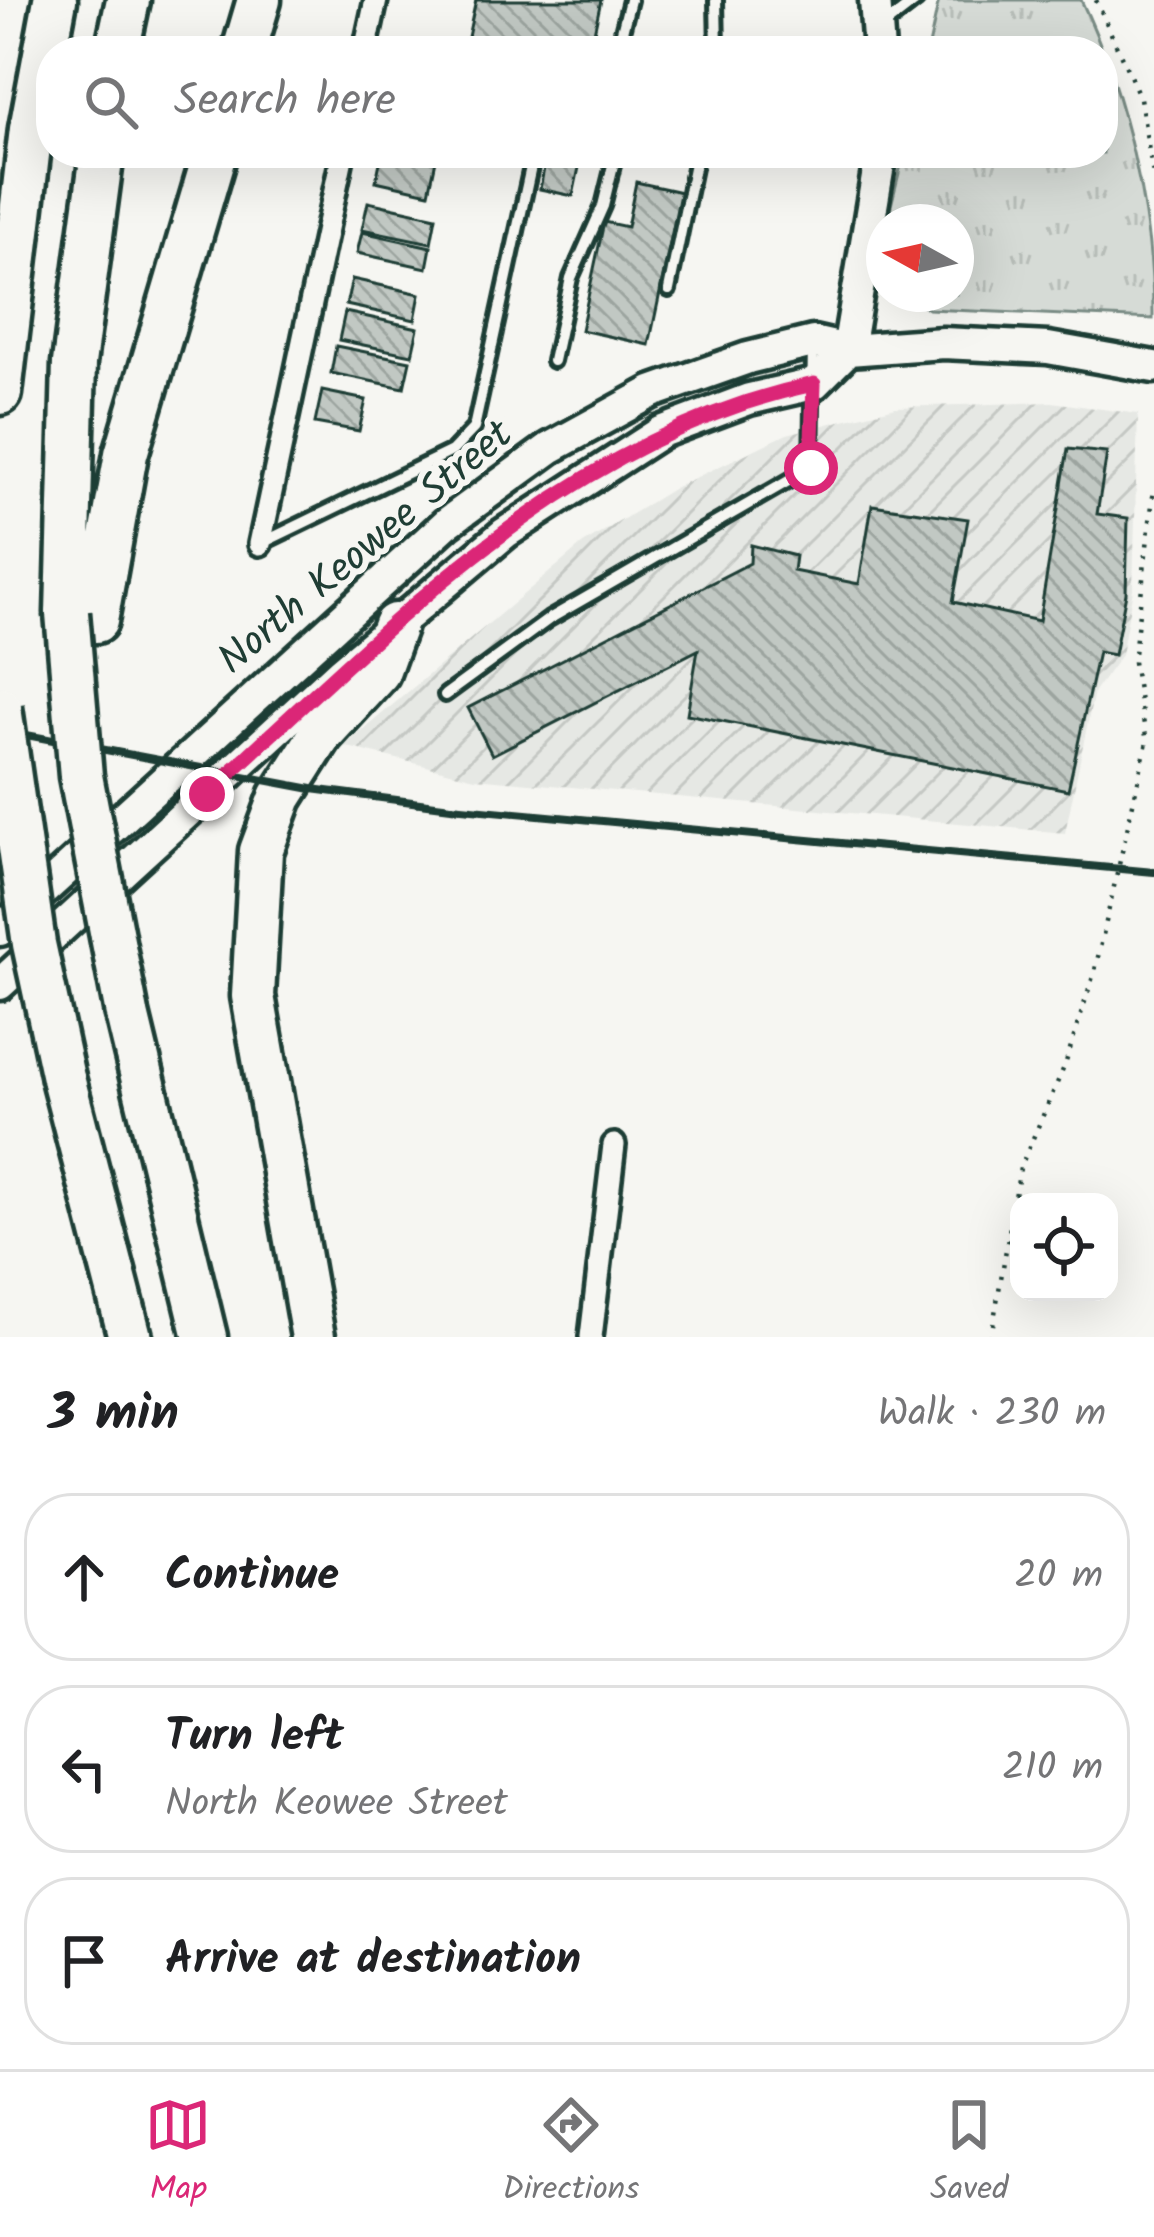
<!DOCTYPE html>
<html lang="en">
<head>
<meta charset="utf-8">
<style>
  :root { --surface:#fff; --page:#f2f2f2; --text:#202124; --muted:#757577; --line:#e0e0e0; --accent:#db2777 }
  body { margin:0; font-family:Kalam,sans-serif; background:var(--page); color:var(--text) }
  .controls { position:absolute; right:36px; bottom:36px; display:grid; overflow:hidden; border-radius:24px; box-shadow:0 12px 48px #0002 }
  .controls button { width:108px; height:108px; display:grid; place-items:center; padding:0; border:0; border-bottom:3px solid var(--line); background:var(--surface); color:var(--text); font:60px sans-serif }
  .compass { position:absolute; left:866px; top:204px; width:108px; height:108px; border-radius:50%; background:var(--surface); box-shadow:0 12px 48px #0002; rotate:278deg }
  .stop { position:absolute; width:36px; height:36px; margin:-27px; border:9px solid #db2777; border-radius:50%; background:#fff }
  .stop.end { background:#db2777; border-color:#fff; box-shadow:0 3px 12px #0008 }
  .list { margin:0; padding:0; list-style:none }
  h2 { display:flex; justify-content:space-between; align-items:center; height:156px; margin:0; padding:0 48px; font-size:51px }
  h2 small { font-size:39px; font-weight:400; color:var(--muted) }
  .list li { display:grid; grid-template-columns:78px 1fr auto; gap:36px; align-items:center; box-sizing:border-box; height:168px; margin:0 24px 24px; padding:0 24px; border:3px solid var(--line); border-radius:48px }
  .list b { display:block; font-size:45px; white-space:nowrap }
  .list p { margin:0; font-size:39px; white-space:nowrap; color:var(--muted) }
  .list em { font-size:39px; font-style:normal; color:var(--muted) }
  .icon { flex:none; width:66px; height:66px; fill:none; stroke:currentColor; stroke-width:2; stroke-linecap:round; stroke-linejoin:round }
  .map { position:relative; flex:none; width:1154px; height:1337px; overflow:hidden }
  .search { position:absolute; background:var(--surface); box-shadow:0 12px 48px #0002; left:36px; right:36px; top:36px; height:132px; display:flex; align-items:center; gap:30px; box-sizing:border-box; padding:0 42px; border-radius:48px; color:var(--muted); font-size:45px }
  .sheet { height:732px; background:var(--surface) }
  nav { display:flex; justify-content:space-around; align-items:center; box-sizing:border-box; height:168px; border-top:3px solid var(--line); background:var(--surface); font-size:33px; color:var(--muted) }
  nav a { display:grid; justify-items:center; gap:6px }
  nav .on { color:var(--accent) }
  .map>svg:first-child { display:block }
</style>
</head>
<body>
<div class="map">
<svg width="1154" height="1337" viewBox="0 0 1154 1337">
  <defs>
    <pattern id="industrial-furrows" width="10" height="10" patternUnits="userSpaceOnUse" patternTransform="scale(3)"><rect width="10" height="10" fill="#e6e8e4"/><path d="M-1 1l2-2M0 10L10 0M9 11l2-2" fill="none" stroke="#c5c8c4"/></pattern>
    <pattern id="grass-tufts" width="24" height="20" patternUnits="userSpaceOnUse" patternTransform="scale(3)"><rect width="24" height="20" fill="#d6dbd6"/><path d="M3 7l-1-3M5 7V3M7 7l1-3M15 17l-1-3M17 17v-4M19 17l1-3" fill="none" stroke="#b7bdb8"/></pattern>
    <pattern id="building-back-hatch" width="6" height="6" patternUnits="userSpaceOnUse" patternTransform="scale(3)"><rect width="6" height="6" fill="#c1c8c3"/><path d="M-1 5l2 2M0 0l6 6M5-1l2 2" fill="none" stroke="#9ca49f"/></pattern>
  </defs>
  <rect width="100%" height="100%" fill="#f6f6f2"/>
  <filter id="ink" filterUnits="userSpaceOnUse"><feTurbulence type="fractalNoise" baseFrequency=".00833" numOctaves="2"/><feDisplacementMap in="SourceGraphic" scale="24" xChannelSelector="R" yChannelSelector="G"/><feConvolveMatrix kernelMatrix="1 2 1 2 8 2 1 2 1" color-interpolation-filters="sRGB"/></filter>
  <g filter="url(#ink)">
    <path fill="url(#industrial-furrows)" d="M1052 402 1138 414 1133 589 1121 655 1094 692 1065 833 475 778 344 746 583 544 674 488 787 434 896 407Z"/>
    <path fill="url(#grass-tufts)" stroke="#7a8c85" stroke-width="3" d="M939 0H1081C1124 89 1154 218 1153 319L928 309 905 294H956V222H887L904 153H1103V51H928Z"/>
    <path fill="url(#building-back-hatch)" stroke="#1f3d34" stroke-width="3" d="M476 0H601L590 51H490L466 46Z
      M382 153 436 160 429 193 376 181Z
      M547 153H582L573 196 540 189Z
      M636 182 681 192 649 345 581 330 604 222 627 227Z
      M368 202 436 217 431 243 362 229Z
      M362 232 431 247 427 268 357 253Z
      M352 279 420 294 415 320 346 305Z
      M345 312 418 328 412 355 339 340Z
      M336 346 410 361 404 388 331 373Z
      M322 391 366 400 359 431 315 423Z
      M1068 449 1107 453 1097 514 1128 518 1126 593 1114 655 1098 652 1068 790 687 714 698 650 492 755 468 708 750 563 751 545 795 556 793 571 859 584 872 505 968 519 953 602 1039 621Z"/>
    <g fill="none" stroke-linecap="round" stroke-linejoin="round">
      <defs>
        <path id="lane" d="M716 0 717 51
          M882 27 917 0
          M617 51 630 0
          M669 290 697 153
          M553 361 571 278 603 206 616 153
          M262 543 452 451 474 428 534 153
          M445 695 549 619 811 468 813 345"/>
        <path id="street" d="M365 51 376 0
          M260 544 343 153
          M591 1337 614 1145"/>
        <path id="secondary" d="M875 0 879 51
          M848 350 881 153
          M0 930 447 523 550 448 652 392 748 358 813 342 848 350 943 343 1048 348 1154 367
          M0 984 340 672 505 533 661 432 749 399 814 384 848 350"/>
        <path id="highway" d="M117 51 128 0
          M244 51 259 0
          M0 393 31 129 55 0
          M67 613 74 363 102 153
          M96 621 126 454 215 153
          M127 1014 205 1337
          M63 1078 130 1337
          M313 1337 253 996 261 851 281 797 321 734 378 672 395 625"/>
      </defs>
      <use href="#lane" stroke="#1f3d34" stroke-width="20"/>
      <use href="#street" stroke="#1f3d34" stroke-width="30"/>
      <use href="#secondary" stroke="#1f3d34" stroke-width="39"/>
      <use href="#highway" stroke="#1f3d34" stroke-width="51"/>
      <path stroke="#1f3d34" stroke-width="4.5" stroke-dasharray="3 9" stroke-linecap="butt" d="M1096 0 1140 98 1154 181
        M991 1337 1020 1168 1065 1065 1095 970 1147 742 1133 662 1154 488"/>
      <use href="#lane" stroke="#f6f6f2" stroke-width="10"/>
      <use href="#street" stroke="#f6f6f2" stroke-width="21"/>
      <use href="#secondary" stroke="#f6f6f2" stroke-width="30"/>
      <use href="#highway" stroke="#f6f6f2" stroke-width="42"/>
      <path stroke="#1f3d34" stroke-width="8" d="M0 730 312 789 451 807 1154 872"/>
      <defs>
        <path id="highway-bridge" d="M67 613 81 776 127 1014
          M0 708 34 944 63 1078"/>
      </defs>
      <use href="#highway-bridge" stroke="#1f3d34" stroke-width="51" stroke-linecap="butt"/>
      <use href="#highway-bridge" stroke="#f6f6f2" stroke-width="42"/>
    </g>
  </g>
  <g fill="none" stroke-linecap="round" stroke-linejoin="round" filter="url(#ink)">
    <path stroke="#db2777" stroke-width="15" d="M207 794C386 630 568 436 814 384L811 468"/>
  </g>
  <g text-anchor="middle" dominant-baseline="central" stroke-width="12" stroke-linejoin="round" paint-order="stroke">
    <g font-size="42" fill="#1f3d34" stroke="#f6f6f2">
      <text transform="translate(366 548) rotate(-40)">North Keowee Street</text>
    </g>
  </g>
</svg>
<div class="controls">
<button><svg class="icon" aria-label="locate" viewBox="0 0 24 24"><circle cx="12" cy="12" r="6"/><path d="M12 2v4M12 18v4M2 12h4M18 12h4"/></svg></button>
</div>
<svg class="compass" viewBox="-18 -18 36 36"><path d="M0-13l5 13h-10z" fill="#e53935"/><path d="M0 13l5-13h-10z" fill="#757577"/></svg>
<div class="stop" style="left:811px;top:468px"></div>
<div class="stop end" style="left:207px;top:794px"></div>
<div class="search"><svg class="icon" aria-label="search" viewBox="0 0 24 24"><circle cx="10" cy="10" r="6"/><path d="M15 15l6 6"/></svg>Search here</div>
</div>
<section class="sheet">
<h2>3 min<small>Walk · 230 m</small></h2>
<ul class="list">
<li><svg class="icon" aria-label="ahead" viewBox="0 0 24 24"><path d="M12 20V5M6 11l6-6 6 6"/></svg><div><b>Continue</b></div><em>20 m</em></li>
<li><svg class="icon" aria-label="left" viewBox="0 0 24 24"><path d="M17 20v-9H6M10 6l-5 5 5 5"/></svg><div><b>Turn left</b><p>North Keowee Street</p></div><em>210 m</em></li>
<li><svg class="icon" aria-label="arrive" viewBox="0 0 24 24"><path d="M6 21V4h12l-3 4 3 4H6"/></svg><div><b>Arrive at destination</b></div></li>
</ul>
</section>
<nav>
<a class="on"><svg class="icon" aria-label="map" viewBox="0 0 24 24"><path d="M3 6l6-2 6 2 6-2v14l-6 2-6-2-6 2zM9 4v14M15 6v14"/></svg>Map</a>
<a><svg class="icon" aria-label="directions" viewBox="0 0 24 24"><path d="M12 3l9 9-9 9-9-9zM9 14v-3h6M13 9l2 2-2 2"/></svg>Directions</a>
<a><svg class="icon" aria-label="saved" viewBox="0 0 24 24"><path d="M7 4h10v16l-5-4-5 4z"/></svg>Saved</a>
</nav>
</body>
</html>
